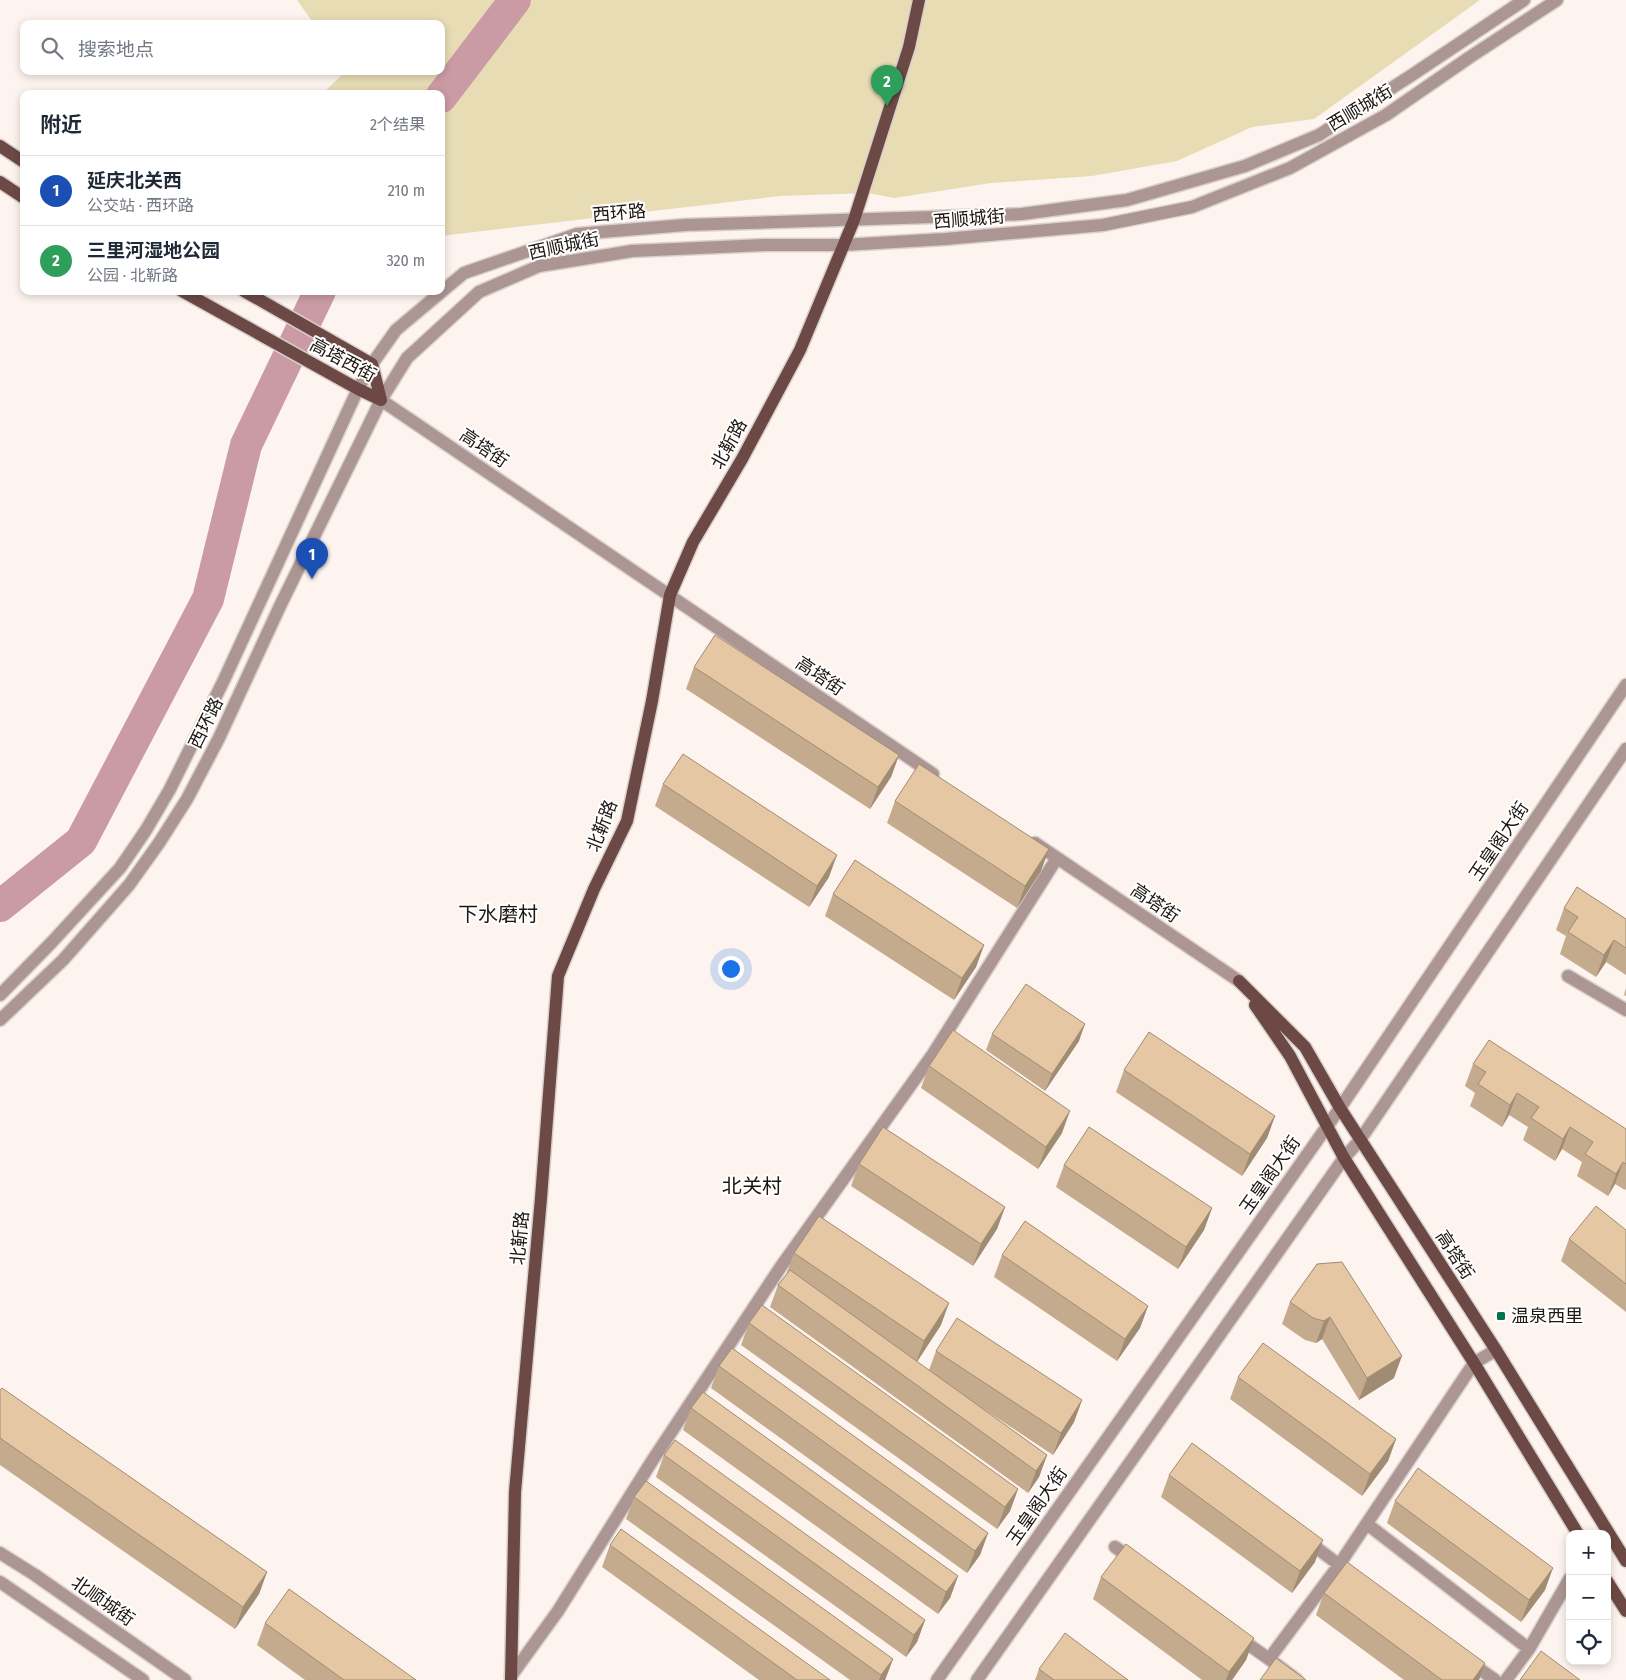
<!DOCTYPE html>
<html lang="zh">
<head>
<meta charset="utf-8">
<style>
  :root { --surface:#fff; --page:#f6f6f7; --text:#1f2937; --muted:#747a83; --line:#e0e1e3; --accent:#db2777 }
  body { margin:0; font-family:"Fira Sans Condensed","Noto Sans SC",sans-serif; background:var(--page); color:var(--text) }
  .controls { position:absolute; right:15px; bottom:15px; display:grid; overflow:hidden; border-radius:10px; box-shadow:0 2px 8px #0003 }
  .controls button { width:45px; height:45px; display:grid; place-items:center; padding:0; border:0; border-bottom:1px solid var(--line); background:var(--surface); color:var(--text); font:25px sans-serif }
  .you { position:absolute; left:730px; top:968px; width:18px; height:18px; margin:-12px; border:4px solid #fff; border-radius:50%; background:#1a73e8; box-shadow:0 0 0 8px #1a73e833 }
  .badge { display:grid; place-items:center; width:32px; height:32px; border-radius:50%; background:var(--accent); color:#fff; font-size:16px; font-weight:700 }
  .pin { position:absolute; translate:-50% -41px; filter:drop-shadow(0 1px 2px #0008) }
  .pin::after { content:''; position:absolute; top:26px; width:18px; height:15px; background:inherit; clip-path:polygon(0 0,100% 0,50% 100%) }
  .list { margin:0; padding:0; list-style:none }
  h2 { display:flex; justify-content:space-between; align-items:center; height:65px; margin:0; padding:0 20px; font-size:21px }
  h2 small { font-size:16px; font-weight:400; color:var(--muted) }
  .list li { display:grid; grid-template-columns:32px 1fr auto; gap:15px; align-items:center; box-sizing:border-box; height:70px; padding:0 20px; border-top:1px solid var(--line) }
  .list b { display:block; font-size:19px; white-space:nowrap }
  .list p { margin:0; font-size:16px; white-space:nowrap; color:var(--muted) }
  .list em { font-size:16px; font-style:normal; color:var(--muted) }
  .icon { flex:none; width:28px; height:28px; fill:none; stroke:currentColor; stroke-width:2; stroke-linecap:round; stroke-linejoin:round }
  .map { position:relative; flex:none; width:1626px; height:1680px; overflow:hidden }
  .search { position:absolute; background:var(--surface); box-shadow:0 2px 8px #0003; left:20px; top:20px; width:425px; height:55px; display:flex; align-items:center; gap:12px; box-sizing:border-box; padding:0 18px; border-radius:10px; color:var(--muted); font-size:19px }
  .panel { position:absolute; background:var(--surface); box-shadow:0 2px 8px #0003; left:20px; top:90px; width:425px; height:205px; border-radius:10px }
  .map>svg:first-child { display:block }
</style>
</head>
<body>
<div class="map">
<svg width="1626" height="1680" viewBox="0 0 1626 1680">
  <rect width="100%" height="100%" fill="#fdf3ef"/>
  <path fill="#e7dcb4" d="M297 0H1480L1314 119 1252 127 1177 161 1092 176 991 183 894 198 868 193 780 196 441 236V94H322L346 71H441V24H314Z"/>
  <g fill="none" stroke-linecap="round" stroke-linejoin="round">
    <path stroke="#ca9ba5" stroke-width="32" d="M441 97 515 0
      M0 906 81 841 208 599 246 445 320 291"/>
    <defs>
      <path id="minor" d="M381 400 933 774
        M1035 843 1239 981
        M1568 976 1626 1010
        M0 995 52 942 120 868 146 830 170 789 223 682 358 389 372 364 396 330 464 273 577 234 685 225 1022 214 1127 200 1245 166 1319 135 1412 75 1524 0
        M0 1020 63 960 129 885 159 843 187 799 219 738 280 606 381 400 407 358 479 292 539 266 632 251 764 245H843L945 239 1103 225 1192 207 1290 168 1386 115 1470 57 1557 0
        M1367 1524 1529 1649
        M1306 1540 1346 1570
        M1115 1547 1134 1560
        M0 1553 35 1575 185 1680
        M0 1582 143 1680
        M1238 1637 1269 1659
        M1468 1661 1495 1680
        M511 1676 558 1611 652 1461 782 1265 933 1054 1057 858
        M937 1680 1340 1108 1626 685
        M977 1680 1344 1158 1360 1140 1626 749
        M1297 1680 1269 1659 1339 1565 1474 1363 1496 1350
        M1506 1680 1529 1649 1570 1578"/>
      <path id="major" d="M0 146 24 162
        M0 182 24 198
        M182 291 358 389 381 400
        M244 291 372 364 381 400
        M1239 981 1305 1047 1340 1108 1496 1350 1626 1561
        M1255 1005 1290 1056 1344 1158 1474 1363 1578 1534
        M1607 1581 1626 1611
        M511 1680 515 1492 541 1198 558 976 594 889 627 821 652 701 670 595 693 542 742 459 800 350 854 220 909 47 919 0"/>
    </defs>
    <use href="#minor" stroke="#d9d0cc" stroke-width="15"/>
    <use href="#major" stroke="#d9d0cc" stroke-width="15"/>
    <use href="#minor" stroke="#ac9693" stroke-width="12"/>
    <use href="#major" stroke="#6d4945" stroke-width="12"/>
  </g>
  <path fill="#c5ab8d" d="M694 667 899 755 891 777 870 809 686 689Z
    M663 784 829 877 809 907 655 806Z
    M895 801 1041 871 1017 908 887 823Z
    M833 894 984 945 976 967 954 1000 825 916Z
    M1564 908 1626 919V975L1606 962 1596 977 1560 954 1566 936 1556 930Z
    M1626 988V996L1624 995Z
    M992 1034 1079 1041 1045 1091 986 1050Z
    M1473 1064 1626 1129V1189L1625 1190 1615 1184 1608 1196 1577 1176 1582 1162 1562 1149 1555 1161 1523 1140 1528 1127 1509 1115 1502 1127 1470 1106 1475 1093 1465 1086Z
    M929 1066 1062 1133 1038 1169 921 1088Z
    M1124 1070 1275 1116 1267 1138 1242 1176 1116 1092Z
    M859 1164 1005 1207 997 1229 973 1266 851 1186Z
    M1064 1165 1212 1208 1204 1230 1178 1269 1056 1187Z
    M1626 1230V1312L1561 1261 1569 1239Z
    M794 1253 941 1325 917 1362 929 1370 936 1351 1082 1400 1074 1422 1053 1455 979 1406 1047 1455 1039 1477 1028 1493 770 1307 778 1285 786 1275Z
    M1002 1255 1148 1306 1140 1328 1117 1361 994 1277Z
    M1317 1264 1394 1378 1359 1400 1322 1339 1316 1343 1305 1340 1282 1324 1290 1302Z
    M749 1323 1018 1489 1010 1511 997 1529 741 1345Z
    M719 1366 988 1533 980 1555 967 1573 711 1388Z
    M1238 1377 1396 1439 1388 1461 1362 1496 1230 1399Z
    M0 1390 267 1572 259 1594 235 1629 0 1465Z
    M691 1408 958 1576 950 1598 938 1614 683 1430Z
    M664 1455 925 1620 917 1642 906 1657 656 1477Z
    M1169 1475 1315 1562 1292 1593 1161 1497Z
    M634 1497 893 1659 885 1680H850L626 1519Z
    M1395 1501 1545 1590 1521 1622 1387 1523Z
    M610 1545 830 1680H759L602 1567Z
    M1101 1577 1254 1638 1246 1660 1232 1680H1202L1093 1599Z
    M1324 1593 1485 1663 1479 1680H1404L1316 1615Z
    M265 1623 416 1680H305L257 1645Z
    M1039 1669 1128 1680H1035Z"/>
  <path fill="#a08b73" d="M899 755 891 777 870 809 878 787Z
    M1049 849 1041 871 1017 908 1025 886Z
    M837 855 829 877 809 907 817 886Z
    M1614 940 1606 962 1596 977 1604 955Z
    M984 945 976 967 954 1000 962 978Z
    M1085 1024 1079 1041 1045 1091 1052 1074Z
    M1517 1093 1509 1115 1502 1127 1510 1105Z
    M1070 1111 1062 1133 1038 1169 1046 1147Z
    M1275 1116 1267 1138 1242 1176 1250 1154Z
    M1570 1127 1562 1149 1555 1161 1563 1139Z
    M1623 1162 1615 1184 1608 1196 1616 1174Z
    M1005 1207 997 1229 973 1266 981 1244Z
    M1212 1208 1204 1230 1178 1269 1186 1247Z
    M949 1303 941 1325 916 1363 924 1341Z
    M1148 1306 1140 1328 1117 1361 1125 1339Z
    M1330 1317 1322 1339 1316 1343 1324 1321Z
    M1402 1356 1394 1378 1359 1400 1367 1378Z
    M1082 1400 1074 1422 1053 1455 1061 1433Z
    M1396 1439 1388 1461 1362 1496 1370 1474Z
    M1047 1455 1039 1477 1028 1493 1036 1471Z
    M1018 1489 1010 1511 997 1529 1005 1507Z
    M988 1533 980 1555 967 1573 975 1551Z
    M1323 1540 1315 1562 1292 1593 1300 1571Z
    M1553 1568 1545 1590 1521 1622 1529 1600Z
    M267 1572 259 1594 235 1629 243 1607Z
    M958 1576 950 1598 938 1614 946 1592Z
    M925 1620 917 1642 906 1657 914 1635Z
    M1254 1638 1246 1660 1232 1680H1226L1229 1672Z
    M893 1659 885 1680H879L881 1675Z
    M1485 1663 1479 1680H1473Z"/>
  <path fill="#e5c7a4" stroke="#a08b73" d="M715 635 899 755 878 787 694 667Z
    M683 754 837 855 817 886 663 784Z
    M919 764 1049 849 1025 886 895 801Z
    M855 860 984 945 962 978 833 894Z
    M1577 887 1626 919V948L1614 940 1604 955 1568 932 1578 917 1564 908Z
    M1026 984 1085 1024 1052 1074 992 1034Z
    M953 1030 1070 1111 1046 1147 929 1066Z
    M1149 1032 1275 1116 1250 1154 1124 1070Z
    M1489 1040 1626 1129V1164L1623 1162 1616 1174 1585 1154 1593 1142 1570 1127 1563 1139 1531 1118 1539 1107 1517 1093 1510 1105 1478 1084 1486 1072 1473 1064Z
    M883 1127 1005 1207 981 1244 859 1164Z
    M1089 1127 1212 1208 1186 1247 1064 1165Z
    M1596 1206 1626 1230V1284L1569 1239Z
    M819 1216 949 1303 924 1341 794 1253Z
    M1025 1221 1148 1306 1125 1339 1002 1255Z
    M1342 1262 1402 1356 1367 1378 1330 1317 1324 1321 1313 1318 1290 1302 1317 1264Z
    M790 1270 1047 1455 1036 1471 778 1285Z
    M762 1305 1018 1489 1005 1507 749 1323Z
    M957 1318 1082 1400 1061 1433 936 1351Z
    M1263 1343 1396 1439 1370 1474 1238 1377Z
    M732 1348 988 1533 975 1551 719 1366Z
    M2 1388 267 1572 243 1607 0 1438V1390Z
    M703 1392 958 1576 946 1592 691 1408Z
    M675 1440 925 1620 914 1635 664 1455Z
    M1192 1443 1323 1540 1300 1571 1169 1475Z
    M1418 1468 1553 1568 1529 1600 1395 1501Z
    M646 1481 893 1659 881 1675 634 1497Z
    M621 1529 830 1680H797L610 1545Z
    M1126 1544 1254 1638 1229 1672 1101 1577Z
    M1347 1562 1485 1663 1473 1680H1442L1324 1593Z
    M289 1589 416 1680H344L265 1623Z
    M1065 1633 1128 1680H1054L1039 1669Z
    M1541 1651 1580 1680H1520Z
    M1276 1658 1306 1680H1260Z"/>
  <rect fill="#02734d" stroke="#fff" stroke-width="2" x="1496" y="1311" width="10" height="10" rx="2.5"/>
  <g text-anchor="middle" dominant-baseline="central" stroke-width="4" stroke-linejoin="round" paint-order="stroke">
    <g font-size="18" fill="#1d1612" stroke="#fff">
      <text transform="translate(1360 108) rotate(-31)">西顺城街</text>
      <text transform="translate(619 213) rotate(-5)">西环路</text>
      <text transform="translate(969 219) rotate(-5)">西顺城街</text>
      <text transform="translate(564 246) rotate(-12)">西顺城街</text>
      <text transform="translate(343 360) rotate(28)">高塔西街</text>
      <text transform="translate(729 444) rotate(-61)">北靳路</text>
      <text transform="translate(484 448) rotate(34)">高塔街</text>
      <text transform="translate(820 676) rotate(34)">高塔街</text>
      <text transform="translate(206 723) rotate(-64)">西环路</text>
      <text transform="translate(602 826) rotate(-69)">北靳路</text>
      <text transform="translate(1499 841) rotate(-56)">玉皇阁大街</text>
      <text transform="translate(1155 903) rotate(34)">高塔街</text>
      <text transform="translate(1270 1175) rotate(-55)">玉皇阁大街</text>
      <text transform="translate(520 1238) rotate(-85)">北靳路</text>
      <text transform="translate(1455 1255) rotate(57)">高塔街</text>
      <text transform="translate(1037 1506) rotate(-55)">玉皇阁大街</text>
      <text transform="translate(103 1601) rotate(35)">北顺城街</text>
    </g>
    <g font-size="18" fill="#1d1612" stroke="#fff" text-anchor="start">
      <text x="1511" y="1316">温泉西里</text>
    </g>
    <g font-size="20" fill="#1d1612" stroke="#fff">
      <text x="498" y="914">下水磨村</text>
      <text x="752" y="1186">北关村</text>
    </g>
  </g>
</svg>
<div class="controls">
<button>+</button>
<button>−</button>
<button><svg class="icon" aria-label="locate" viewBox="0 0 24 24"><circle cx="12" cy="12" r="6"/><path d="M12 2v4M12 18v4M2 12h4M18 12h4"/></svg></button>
</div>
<div class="you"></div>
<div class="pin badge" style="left:312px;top:579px;background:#1a4fb4">1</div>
<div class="pin badge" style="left:887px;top:106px;background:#2e9e5b">2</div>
<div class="search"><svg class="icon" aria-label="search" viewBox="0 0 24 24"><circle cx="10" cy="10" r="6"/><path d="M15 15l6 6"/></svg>搜索地点</div>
<section class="panel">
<h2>附近<small>2个结果</small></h2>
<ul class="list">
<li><span class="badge" style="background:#1a4fb4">1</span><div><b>延庆北关西</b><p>公交站 · 西环路</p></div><em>210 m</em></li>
<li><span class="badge" style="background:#2e9e5b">2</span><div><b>三里河湿地公园</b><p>公园 · 北靳路</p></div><em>320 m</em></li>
</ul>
</section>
</div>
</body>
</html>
